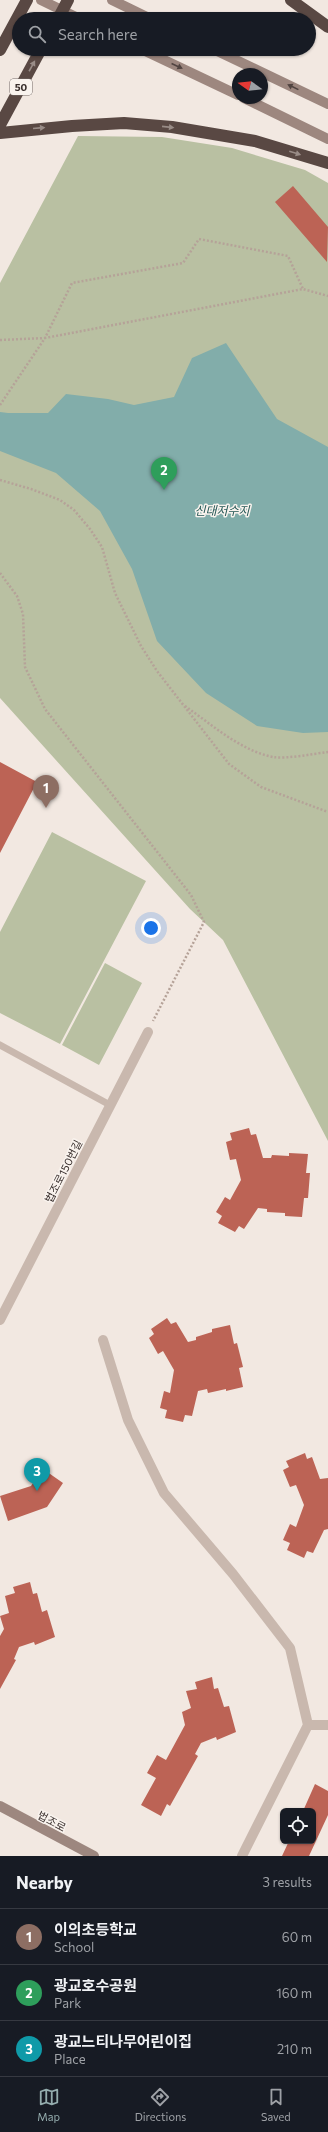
<!DOCTYPE html>
<html lang="en">
<head>
<meta charset="utf-8">
<style>
  :root { --surface:#171b24; --page:#242831; --text:#f1f3f6; --muted:#9ea1a6; --line:#363941; --accent:#95adae }
  body { margin:0; font-family:Commissioner,"Noto Sans KR",sans-serif; background:var(--page); color:var(--text) }
  .controls { position:absolute; right:12px; bottom:12px; display:grid; overflow:hidden; border-radius:6px; box-shadow:0 1px 3px #0004 }
  .controls button { width:36px; height:36px; display:grid; place-items:center; padding:0; border:0; border-bottom:1px solid var(--line); background:var(--surface); color:var(--text); font:20px sans-serif }
  .compass { position:absolute; left:232px; top:68px; width:36px; height:36px; border-radius:50%; background:var(--surface); box-shadow:0 1px 3px #0004; rotate:285deg }
  .you { position:absolute; left:151px; top:928px; width:14px; height:14px; margin:-10px; border:3px solid #fff; border-radius:50%; background:#1a73e8; box-shadow:0 0 0 6px #1a73e833 }
  .badge { display:grid; place-items:center; width:26px; height:26px; border-radius:50%; background:var(--accent); color:#fff; font-size:13px; font-weight:700 }
  .pin { position:absolute; translate:-50% -33px; filter:drop-shadow(0 1px 2px #0008) }
  .pin::after { content:''; position:absolute; top:21px; width:14px; height:12px; background:inherit; clip-path:polygon(0 0,100% 0,50% 100%) }
  .list { margin:0; padding:0; list-style:none }
  h2 { display:flex; justify-content:space-between; align-items:center; height:52px; margin:0; padding:0 16px; font-size:17px }
  h2 small { font-size:13px; font-weight:400; color:var(--muted) }
  .list li { display:grid; grid-template-columns:26px 1fr auto; gap:12px; align-items:center; box-sizing:border-box; height:56px; padding:0 16px; border-top:1px solid var(--line) }
  .list b { display:block; font-size:15px; white-space:nowrap }
  .list p { margin:0; font-size:13px; white-space:nowrap; color:var(--muted) }
  .list em { font-size:13px; font-style:normal; color:var(--muted) }
  .icon { flex:none; width:22px; height:22px; fill:none; stroke:currentColor; stroke-width:2; stroke-linecap:round; stroke-linejoin:round }
  .map { position:relative; flex:none; width:328px; height:1856px; overflow:hidden }
  .search { position:absolute; background:var(--surface); box-shadow:0 1px 3px #0004; left:12px; right:12px; top:12px; height:44px; display:flex; align-items:center; gap:10px; box-sizing:border-box; padding:0 14px; border-radius:22px; color:var(--muted); font-size:15px }
  .sheet { height:220px; background:var(--surface) }
  nav { display:flex; justify-content:space-around; align-items:center; box-sizing:border-box; height:56px; border-top:1px solid var(--line); background:var(--surface); font-size:11px; color:var(--muted) }
  nav a { display:grid; justify-items:center; gap:2px }
  nav .on { color:var(--accent) }
  .map>svg:first-child { display:block }
</style>
</head>
<body>
<div class="map">
<svg width="328" height="1856" viewBox="0 0 328 1856">
  <rect width="100%" height="100%" fill="#f2e8e1"/>
  <path fill="#b9c0a2" d="M78 136 162 137 232 148 305 170 328 183V1141L223 940 190 909 0 698V283Z
    M52 832 146 881 60 1044 0 1013V932Z
    M105 963 142 983 99 1065 62 1045Z"/>
  <path fill="#82adaa" d="M226 343 277 419 328 447V732L303 733 257 726 206 693 157 641 132 569 100 511 56 473 0 451V412L8 413H48L66 394 108 399 134 405 174 397 192 358Z"/>
  <path fill="#bc6355" d="M293 186 328 227 327 262 275 202Z
    M0 762 37 782 0 853Z
    M249 1128 251 1135 256 1134 263 1158H271L272 1155 289 1156V1153L308 1154 306 1173H310L308 1198H304L302 1217 285 1216V1213L267 1212V1209L258 1208 244 1229 239 1226 235 1232 218 1223 222 1216 216 1212 225 1197 230 1200 241 1180 236 1159 230 1160 226 1142 232 1140 230 1133Z
    M167 1318 171 1324 176 1322 188 1342 196 1340V1337L212 1332V1329L230 1325 234 1344 237 1343 243 1367 239 1368 243 1387 226 1391V1389L208 1393 207 1389 198 1391 192 1416 185 1415 183 1422 165 1418 167 1410 160 1408 164 1391 170 1393 174 1370 163 1351 158 1354 149 1338 154 1334 151 1329Z
    M305 1453 307 1459 312 1457 320 1479 328 1478V1529L324 1530 313 1553 307 1551 304 1558 287 1550 290 1543 283 1540 290 1524 296 1527 304 1505 296 1485 290 1487 283 1470 289 1467 286 1461Z
    M43 1469 63 1483 47 1507 8 1521 0 1496 31 1486Z
    M30 1582 33 1594 37 1593 42 1612 47 1610 55 1637 35 1645 34 1642 19 1647 14 1659 16 1660 0 1689V1636L4 1629 0 1616 9 1613 5 1596 15 1593 13 1587Z
    M212 1677 214 1689 218 1688 224 1707 229 1706 236 1732 217 1740 216 1737 201 1743 195 1754 198 1756 170 1806 167 1804 161 1816 141 1805 156 1778 147 1773 157 1755 166 1760 185 1725 182 1712 191 1708 186 1691 197 1689 195 1682Z
    M315 1784 328 1791V1815L309 1856H282L289 1841H313V1811H303Z"/>
  <g fill="none" stroke-linecap="round" stroke-linejoin="round">
    <path stroke="#b5a298" stroke-width="2.5" stroke-dasharray="2 2" stroke-linecap="butt" d="M0 340 45 338 72 283 183 263 199 239 288 256 303 289
      M0 405 45 338 303 289 328 296
      M0 480 31 489 60 500 74 510 90 529 102 547 115 593 141 646 157 671 229 764 261 787 328 812
      M0 573 17 596 23 614 25 667 45 709 191 895 204 922 153 1021
      M185 706C211 724 241 751 273 757 288 759 312 754 328 752"/>
    <path stroke="#c9b8ae" stroke-width="7" d="M0 1045 110 1105"/>
    <path stroke="#c9b8ae" stroke-width="10" d="M0 1320 148 1032
      M103 1340 128 1420 164 1493 233 1574 290 1648 308 1725
      M242 1856 308 1725H328"/>
    <path stroke="#9d877f" stroke-width="10" d="M41 0 80 19
      M112 0 151 19
      M141 49 238 95
      M213 49 328 104
      M244 98 328 139
      M0 1806 94 1856"/>
    <path stroke="#594843" stroke-width="12" d="M291 0 328 27
      M58 19 68 0
      M0 50 27 0
      M0 125 41 49
      M0 133 72 126 124 123 172 127 255 141 328 163"/>
  </g>
  <defs><path id="oneway-solid" d="M-6-.8H1V-3.2L6.5 0L1 3.2V.8H-6Z"/></defs>
  <g fill="#998c87">
    <use href="#oneway-solid" transform="translate(32 66) rotate(-61)"/>
    <use href="#oneway-solid" transform="translate(168 127) rotate(6)"/>
    <use href="#oneway-solid" transform="translate(39 128) rotate(-5)"/>
    <use href="#oneway-solid" transform="translate(295 153) rotate(17)"/>
  </g>
  <g fill="#514441">
    <use href="#oneway-solid" transform="translate(177 66) rotate(25)"/>
    <use href="#oneway-solid" transform="translate(293 87) rotate(-154)"/>
  </g>
  <g text-anchor="middle" dominant-baseline="central" stroke-width="3" stroke-linejoin="round" paint-order="stroke">
    <rect fill="#f9f3ee" stroke="#726966" stroke-width="1" x="10" y="79" width="22" height="16" rx="3"/>
    <g font-size="10" font-weight="bold" fill="#382e2c">
      <text x="21" y="87">50</text>
    </g>
    <g font-size="11" fill="#382e2c" stroke="#f9f3ee">
      <text transform="translate(63 1171) rotate(-63)">법조로150번길</text>
      <text transform="translate(52 1821) rotate(28)">법조로</text>
    </g>
    <g font-size="12" font-style="italic" fill="#245755" stroke="#f9f3ee">
      <text x="222" y="510">신대저수지</text>
    </g>
  </g>
</svg>
<div class="controls">
<button><svg class="icon" aria-label="locate" viewBox="0 0 24 24"><circle cx="12" cy="12" r="6"/><path d="M12 2v4M12 18v4M2 12h4M18 12h4"/></svg></button>
</div>
<svg class="compass" viewBox="-18 -18 36 36"><path d="M0-13l5 13h-10z" fill="#e53935"/><path d="M0 13l5-13h-10z" fill="#9ea1a6"/></svg>
<div class="you"></div>
<div class="pin badge" style="left:46px;top:808px;background:#8d6e63">1</div>
<div class="pin badge" style="left:164px;top:490px;background:#2e9e5b">2</div>
<div class="pin badge" style="left:37px;top:1491px;background:#0f9aa8">3</div>
<div class="search"><svg class="icon" aria-label="search" viewBox="0 0 24 24"><circle cx="10" cy="10" r="6"/><path d="M15 15l6 6"/></svg>Search here</div>
</div>
<section class="sheet">
<h2>Nearby<small>3 results</small></h2>
<ul class="list">
<li><span class="badge" style="background:#8d6e63">1</span><div><b>이의초등학교</b><p>School</p></div><em>60 m</em></li>
<li><span class="badge" style="background:#2e9e5b">2</span><div><b>광교호수공원</b><p>Park</p></div><em>160 m</em></li>
<li><span class="badge" style="background:#0f9aa8">3</span><div><b>광교느티나무어린이집</b><p>Place</p></div><em>210 m</em></li>
</ul>
</section>
<nav>
<a class="on"><svg class="icon" aria-label="map" viewBox="0 0 24 24"><path d="M3 6l6-2 6 2 6-2v14l-6 2-6-2-6 2zM9 4v14M15 6v14"/></svg>Map</a>
<a><svg class="icon" aria-label="directions" viewBox="0 0 24 24"><path d="M12 3l9 9-9 9-9-9zM9 14v-3h6M13 9l2 2-2 2"/></svg>Directions</a>
<a><svg class="icon" aria-label="saved" viewBox="0 0 24 24"><path d="M7 4h10v16l-5-4-5 4z"/></svg>Saved</a>
</nav>
</body>
</html>
